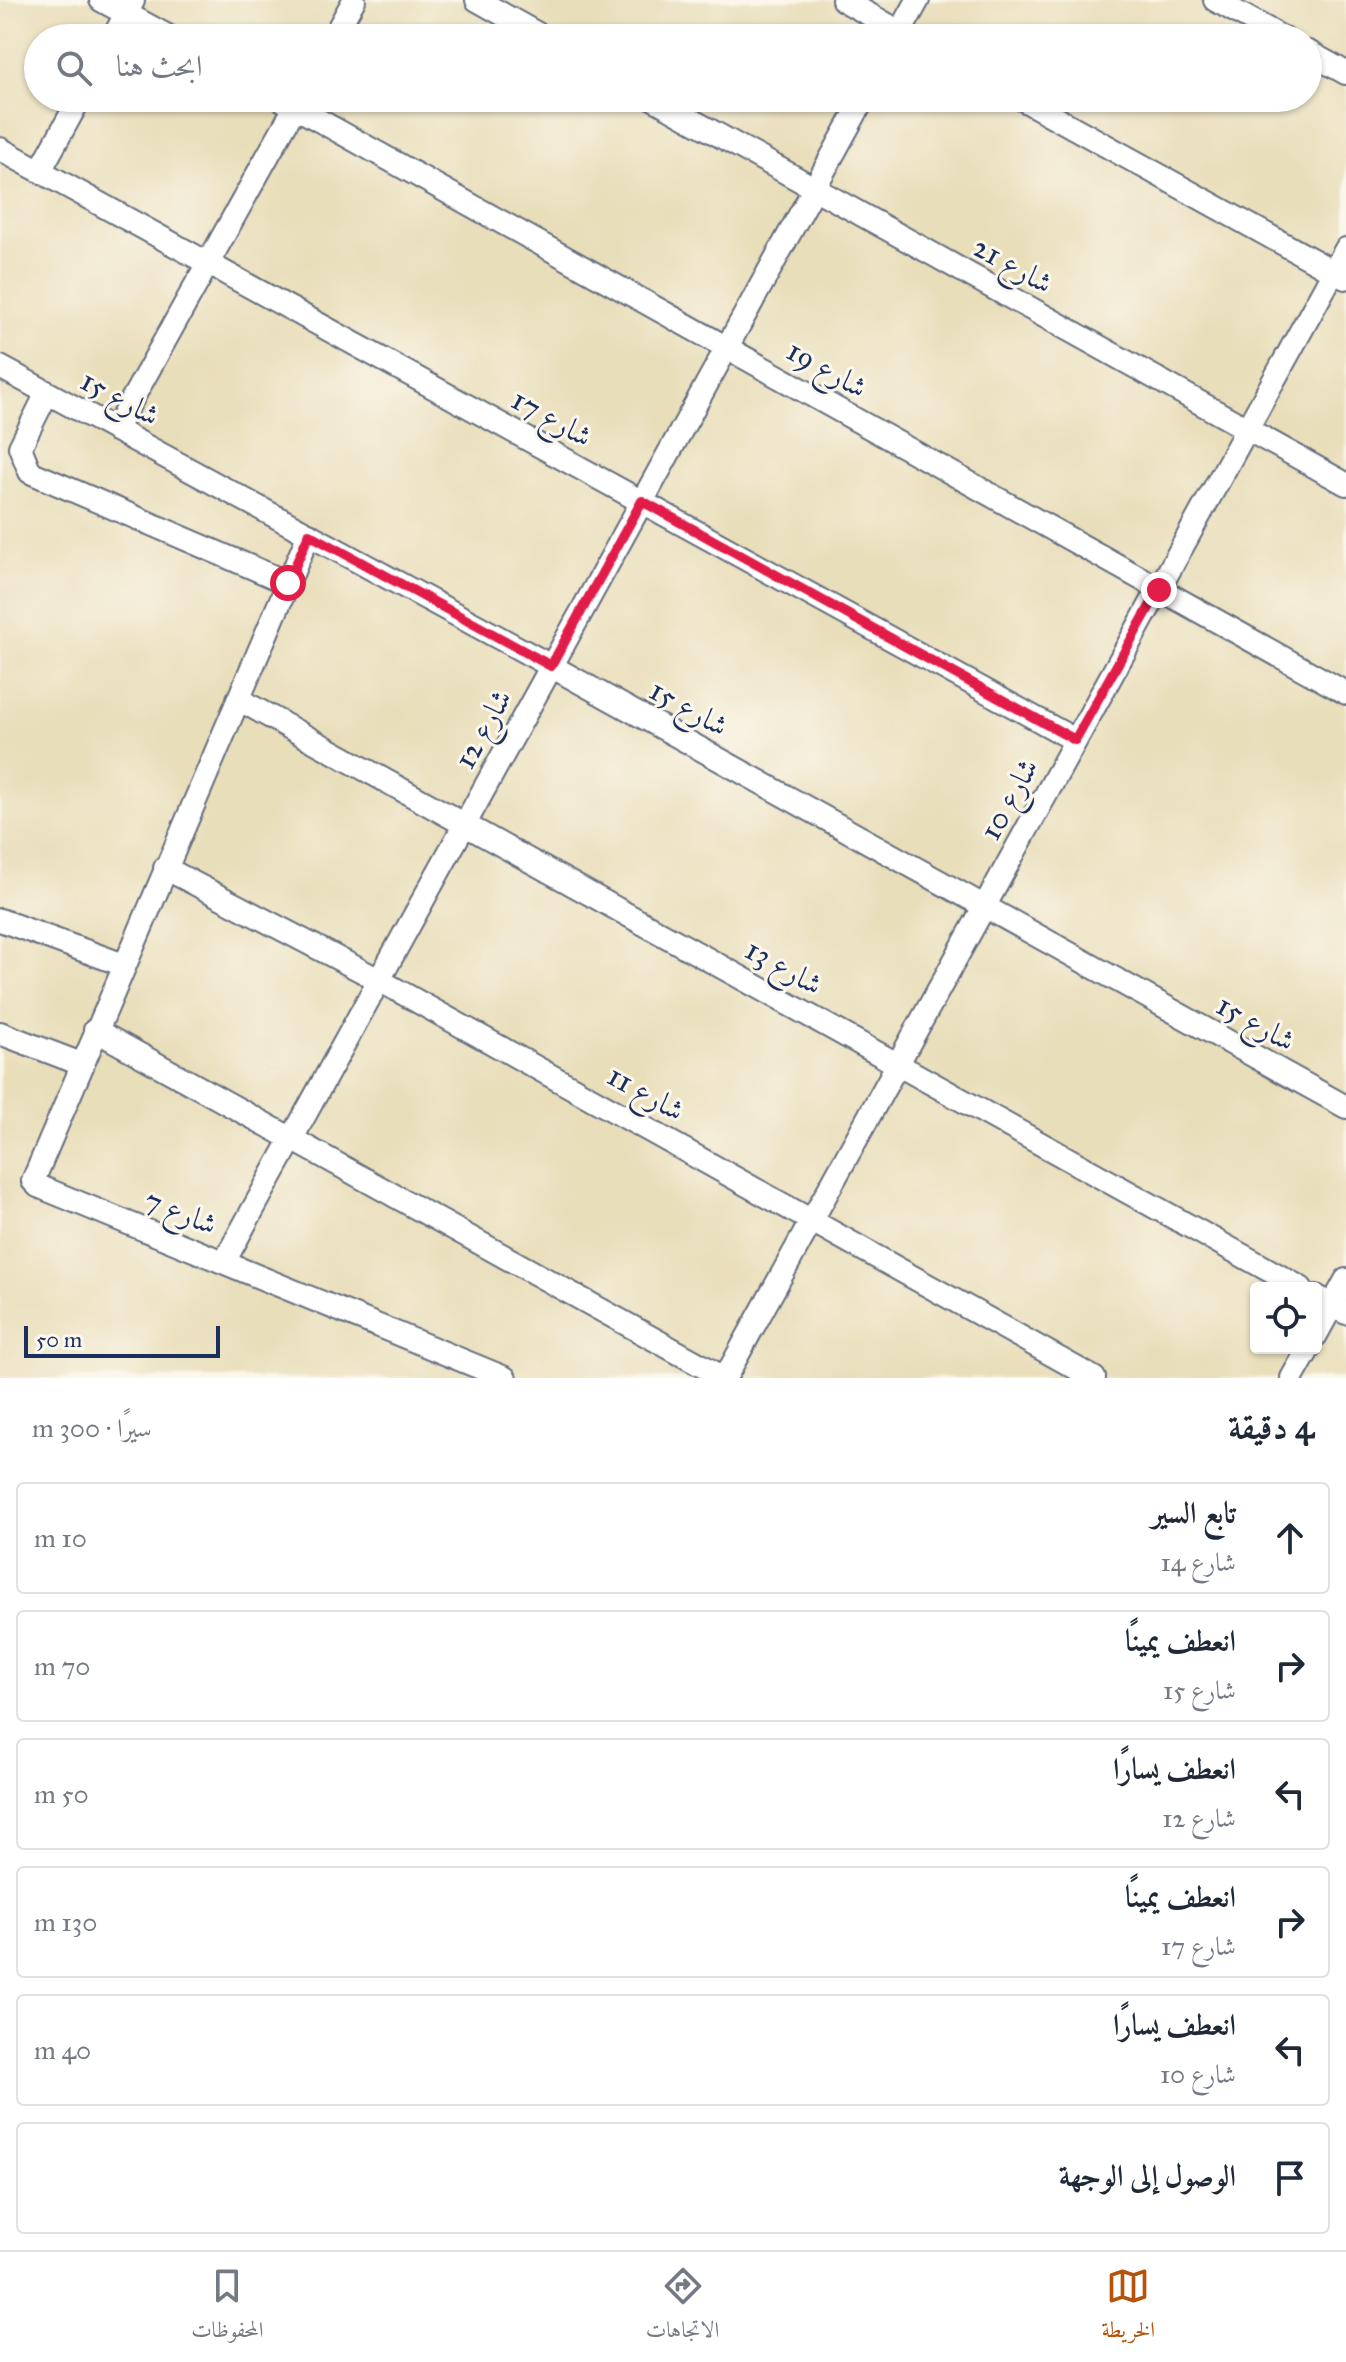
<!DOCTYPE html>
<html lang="ar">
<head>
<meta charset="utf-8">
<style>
  :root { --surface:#fff; --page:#f2f2f3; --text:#1f2937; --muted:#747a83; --line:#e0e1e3; --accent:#b45309 }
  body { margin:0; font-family:"IM FELL Great Primer",Amiri,serif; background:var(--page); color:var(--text); direction:rtl }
  .controls { position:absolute; right:24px; bottom:24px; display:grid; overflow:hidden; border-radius:8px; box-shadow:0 2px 6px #0004 }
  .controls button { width:72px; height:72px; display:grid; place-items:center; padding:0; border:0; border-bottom:2px solid var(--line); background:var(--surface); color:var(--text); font:40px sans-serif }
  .scale { position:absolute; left:24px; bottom:20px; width:196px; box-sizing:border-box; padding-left:8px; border:4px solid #1b2f5e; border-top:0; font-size:22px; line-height:28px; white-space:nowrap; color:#1b2f5e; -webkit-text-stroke:6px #fbf7ec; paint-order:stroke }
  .stop { position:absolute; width:24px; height:24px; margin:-18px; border:6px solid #e11d48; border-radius:50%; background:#fff }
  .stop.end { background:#e11d48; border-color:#fff; box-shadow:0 2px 8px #0008 }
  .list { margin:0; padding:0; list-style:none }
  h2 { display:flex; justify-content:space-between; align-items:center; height:104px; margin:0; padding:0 32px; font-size:34px }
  h2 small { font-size:26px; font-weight:400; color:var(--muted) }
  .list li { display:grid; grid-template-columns:52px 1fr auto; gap:24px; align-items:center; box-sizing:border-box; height:112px; margin:0 16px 16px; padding:0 16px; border:2px solid var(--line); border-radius:8px }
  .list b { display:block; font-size:30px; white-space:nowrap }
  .list p { margin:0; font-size:26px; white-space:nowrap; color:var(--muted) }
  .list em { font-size:26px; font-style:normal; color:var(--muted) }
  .icon { flex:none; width:44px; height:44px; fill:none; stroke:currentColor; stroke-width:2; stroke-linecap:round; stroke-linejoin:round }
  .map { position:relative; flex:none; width:1346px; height:1378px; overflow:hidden; direction:ltr }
  .search { position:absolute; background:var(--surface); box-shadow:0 2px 6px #0004; left:24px; right:24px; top:24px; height:88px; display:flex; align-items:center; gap:20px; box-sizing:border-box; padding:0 28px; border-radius:44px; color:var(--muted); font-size:30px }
  .sheet { height:872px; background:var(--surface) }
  nav { display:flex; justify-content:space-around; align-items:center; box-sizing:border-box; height:112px; border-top:2px solid var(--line); background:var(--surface); font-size:22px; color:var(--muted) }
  nav a { display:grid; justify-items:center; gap:4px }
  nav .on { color:var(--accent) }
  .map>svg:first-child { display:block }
</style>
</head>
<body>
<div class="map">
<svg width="1346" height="1378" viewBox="0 0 1346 1378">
  <rect width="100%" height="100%" fill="#fbf7ec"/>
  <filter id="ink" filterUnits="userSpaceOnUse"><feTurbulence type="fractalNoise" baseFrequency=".0125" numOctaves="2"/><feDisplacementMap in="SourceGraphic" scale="16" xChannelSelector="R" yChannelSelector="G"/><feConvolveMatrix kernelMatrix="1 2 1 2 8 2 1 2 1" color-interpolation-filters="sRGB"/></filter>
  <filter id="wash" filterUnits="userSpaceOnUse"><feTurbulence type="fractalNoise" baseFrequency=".006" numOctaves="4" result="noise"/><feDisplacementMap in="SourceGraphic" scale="32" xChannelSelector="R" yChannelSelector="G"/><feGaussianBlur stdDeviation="1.8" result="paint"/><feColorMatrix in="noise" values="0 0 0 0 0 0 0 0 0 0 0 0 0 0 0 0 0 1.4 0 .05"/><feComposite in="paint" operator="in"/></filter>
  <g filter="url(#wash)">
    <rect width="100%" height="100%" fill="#e9deba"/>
  </g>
  <g filter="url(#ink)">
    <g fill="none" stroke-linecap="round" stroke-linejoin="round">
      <defs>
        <path id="minor" d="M101 0 171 38
          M477 0 545 38
          M843 0 911 38
          M1215 0 1283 38
          M113 38 133 1
          M333 38 354 0
          M897 38 918 0
          M1308 52 1346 73
          M279 98 1346 693
          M652 98 1346 484
          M1020 98 1345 278
          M0 149 1075 740
          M40 171 80 98
          M0 367 551 666 1346 1107
          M47 393 20 447 30 472 288 583
          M115 430 300 98
          M309 534 33 1181 38 1186 505 1378
          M238 699 1301 1288
          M165 868 379 980 1094 1378
          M0 920 124 965
          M95 1030 724 1378
          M0 1033 81 1064
          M224 1262 864 98
          M1316 1296 1346 1313
          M1316 1335 1346 1280
          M725 1378 1346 249
          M1292 1378 1309 1348"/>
      </defs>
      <use href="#minor" stroke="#636c7e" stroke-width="26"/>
      <use href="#minor" stroke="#fff" stroke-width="22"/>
    </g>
  </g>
  <g fill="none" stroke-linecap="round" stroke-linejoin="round" filter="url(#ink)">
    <path stroke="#e11d48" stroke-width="10" d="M288 583 309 534 551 666 642 501 1075 740 1159 590"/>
  </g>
  <g text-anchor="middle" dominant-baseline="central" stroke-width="6" stroke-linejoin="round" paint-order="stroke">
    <g font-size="30" fill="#1b2f5e" stroke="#fbf7ec">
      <text transform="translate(1013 265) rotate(29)">شارع 21</text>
      <text transform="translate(827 369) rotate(29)">شارع 19</text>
      <text transform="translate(120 398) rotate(28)">شارع 15</text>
      <text transform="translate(552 418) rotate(29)">شارع 17</text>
      <text transform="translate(689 708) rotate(29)">شارع 15</text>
      <text transform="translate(483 729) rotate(-61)">شارع 12</text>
      <text transform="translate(1009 799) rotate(-61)">شارع 10</text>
      <text transform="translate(784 967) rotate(29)">شارع 13</text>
      <text transform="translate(1256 1023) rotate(29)">شارع 15</text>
      <text transform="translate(646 1093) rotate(29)">شارع 11</text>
      <text transform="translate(181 1212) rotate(22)">شارع 7</text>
    </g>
  </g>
</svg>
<div class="controls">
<button><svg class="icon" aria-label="locate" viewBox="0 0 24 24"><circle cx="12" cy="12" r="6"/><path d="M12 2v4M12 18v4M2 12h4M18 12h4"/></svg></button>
</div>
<div class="scale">50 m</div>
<div class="stop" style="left:288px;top:583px"></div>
<div class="stop end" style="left:1159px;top:590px"></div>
<div class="search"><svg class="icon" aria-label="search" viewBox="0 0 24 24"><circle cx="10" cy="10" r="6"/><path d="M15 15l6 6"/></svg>ابحث هنا</div>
</div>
<section class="sheet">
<h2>4 دقيقة<small>سيرًا · 300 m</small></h2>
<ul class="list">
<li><svg class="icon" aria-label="ahead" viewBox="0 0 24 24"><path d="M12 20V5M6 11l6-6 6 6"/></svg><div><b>تابع السير</b><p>شارع 14</p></div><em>10 m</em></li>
<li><svg class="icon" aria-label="right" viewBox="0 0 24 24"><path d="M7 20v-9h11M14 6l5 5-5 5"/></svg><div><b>انعطف يمينًا</b><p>شارع 15</p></div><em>70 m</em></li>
<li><svg class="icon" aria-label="left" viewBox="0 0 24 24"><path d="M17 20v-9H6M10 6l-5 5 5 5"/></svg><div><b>انعطف يسارًا</b><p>شارع 12</p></div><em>50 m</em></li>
<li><svg class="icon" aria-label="right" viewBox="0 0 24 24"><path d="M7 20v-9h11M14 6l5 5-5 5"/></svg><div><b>انعطف يمينًا</b><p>شارع 17</p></div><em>130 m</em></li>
<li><svg class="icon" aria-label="left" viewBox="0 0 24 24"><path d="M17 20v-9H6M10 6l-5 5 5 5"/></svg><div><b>انعطف يسارًا</b><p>شارع 10</p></div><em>40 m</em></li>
<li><svg class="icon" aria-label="arrive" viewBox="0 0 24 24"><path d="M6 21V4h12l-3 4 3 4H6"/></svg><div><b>الوصول إلى الوجهة</b></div></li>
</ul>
</section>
<nav>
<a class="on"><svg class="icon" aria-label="map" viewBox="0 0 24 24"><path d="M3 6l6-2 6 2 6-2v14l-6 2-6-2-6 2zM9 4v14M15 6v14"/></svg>الخريطة</a>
<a><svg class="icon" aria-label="directions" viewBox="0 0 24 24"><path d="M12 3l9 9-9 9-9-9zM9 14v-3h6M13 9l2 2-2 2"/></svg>الاتجاهات</a>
<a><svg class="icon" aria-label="saved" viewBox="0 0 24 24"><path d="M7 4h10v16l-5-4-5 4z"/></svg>المحفوظات</a>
</nav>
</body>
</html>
